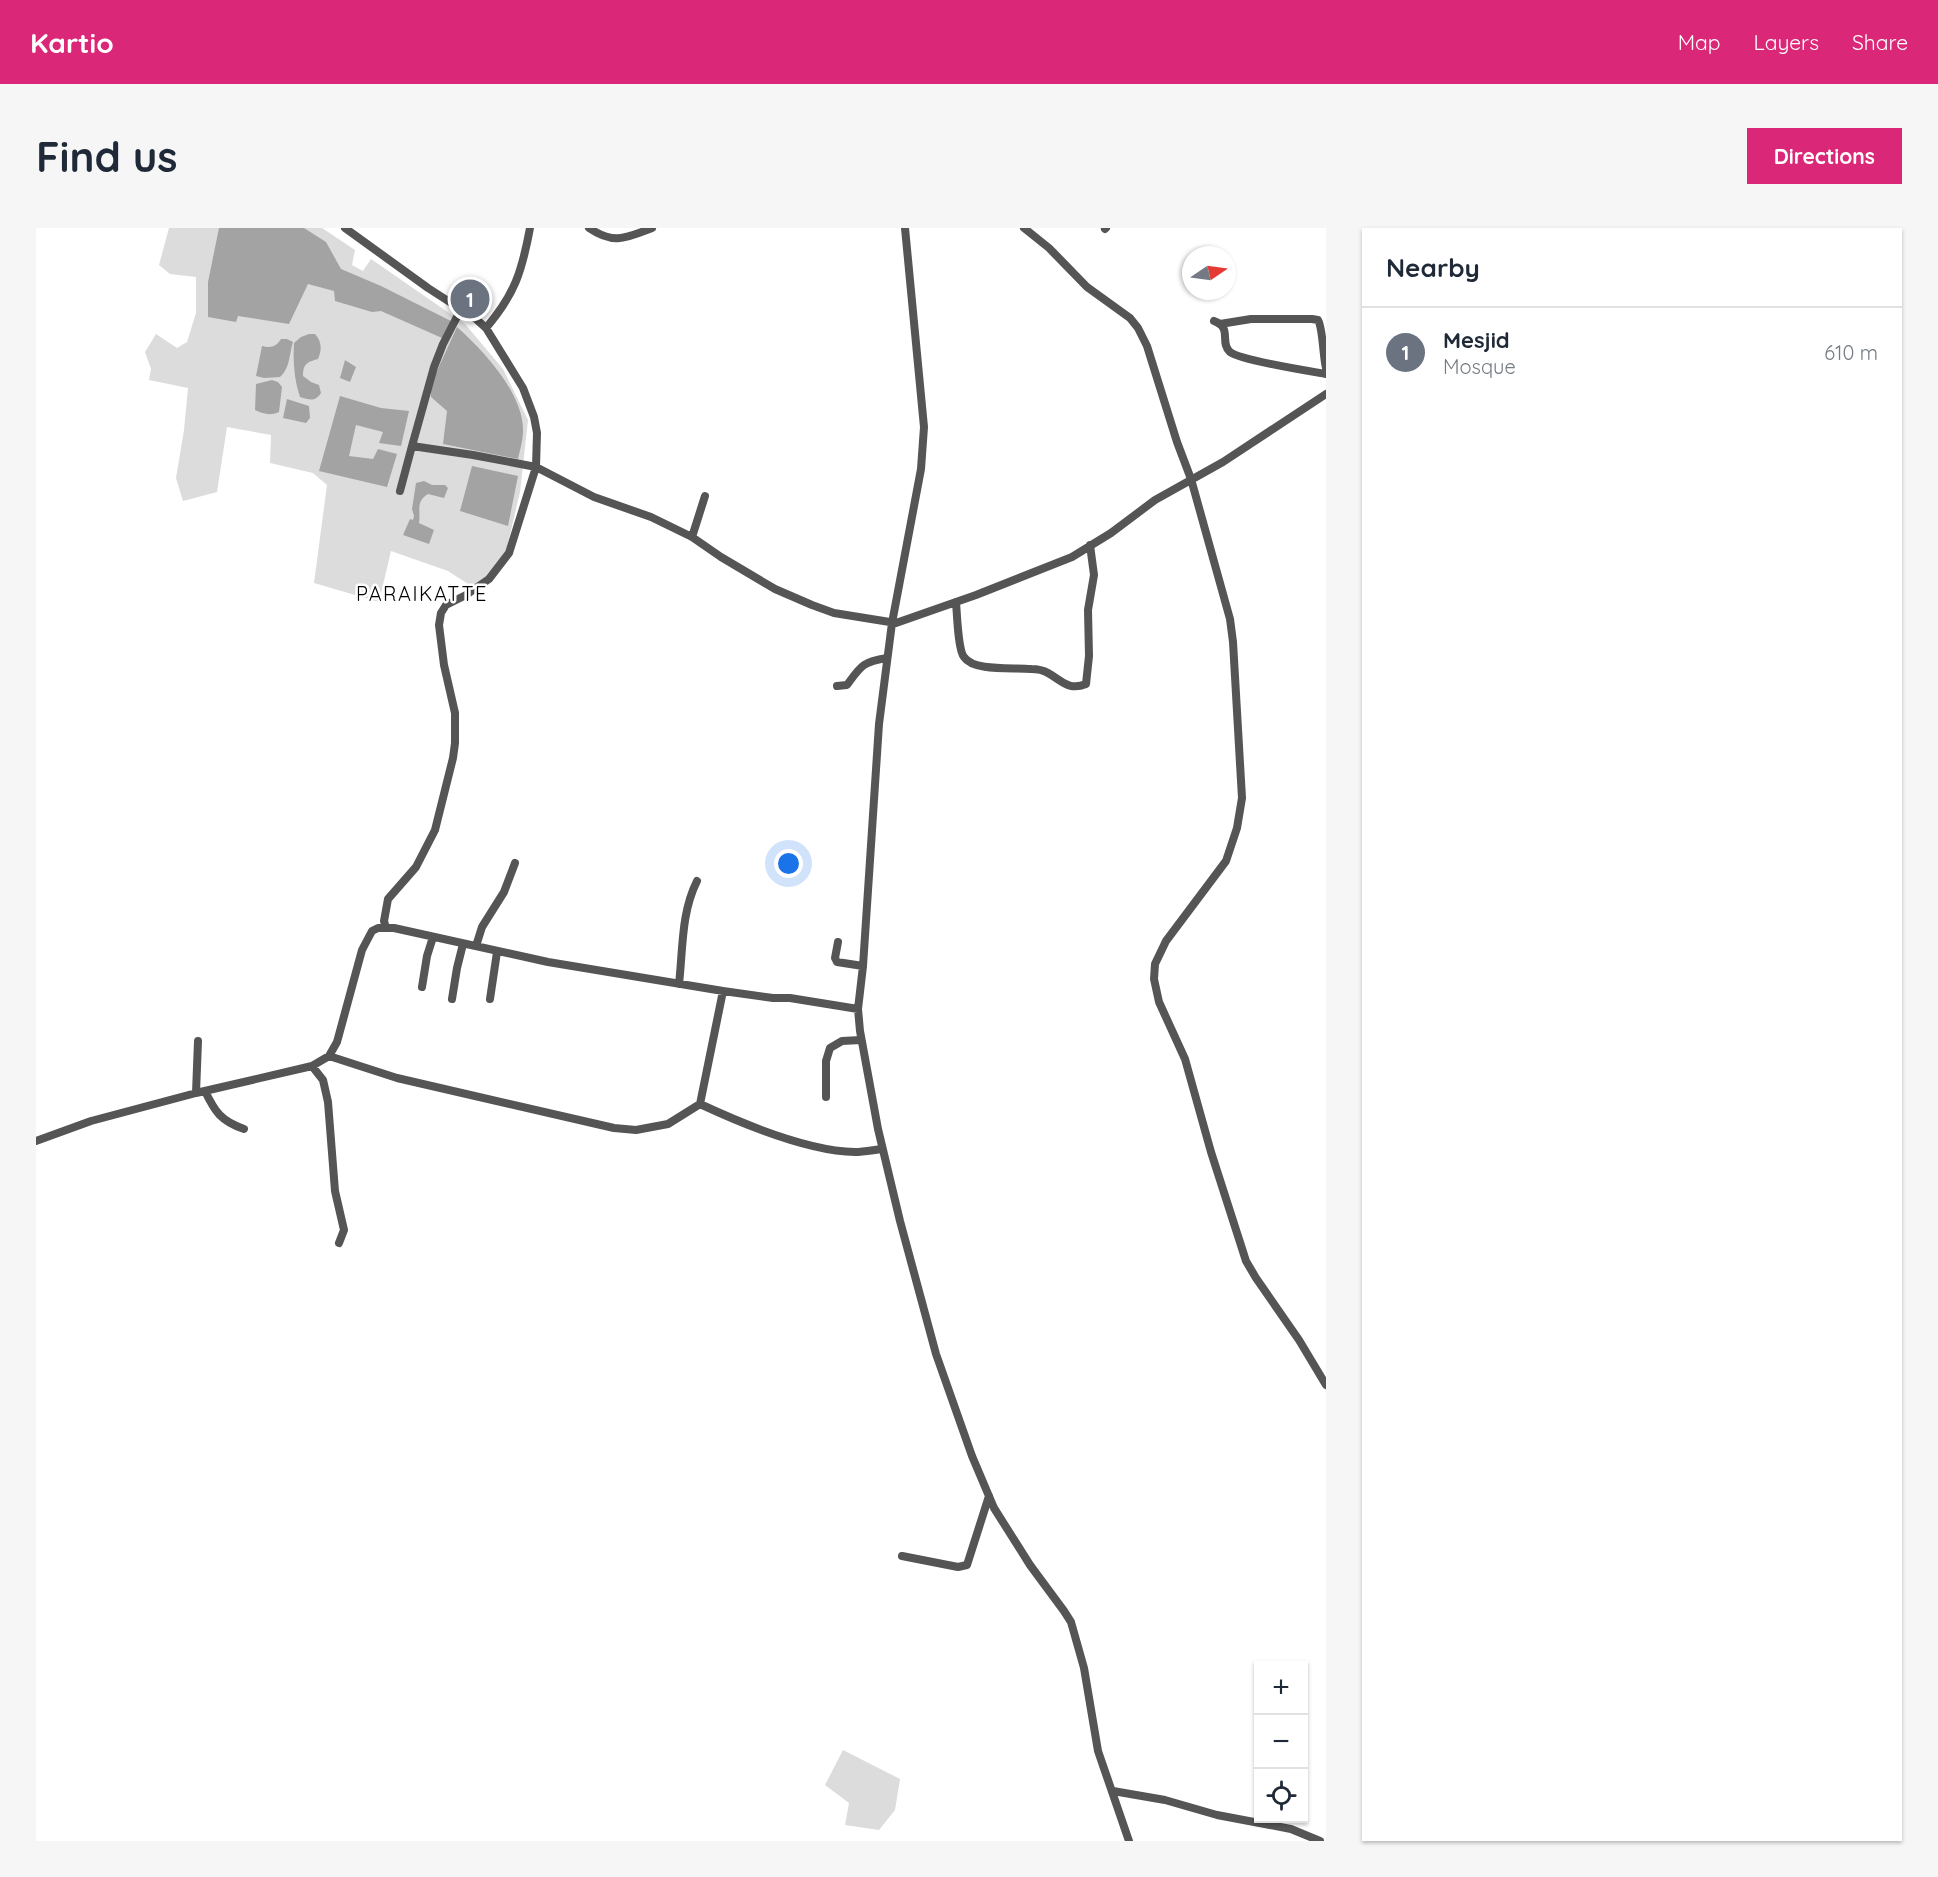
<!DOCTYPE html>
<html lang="en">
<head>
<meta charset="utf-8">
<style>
  :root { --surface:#fff; --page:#f6f6f7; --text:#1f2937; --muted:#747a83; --line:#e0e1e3; --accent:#db2777 }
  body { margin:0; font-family:Quicksand,sans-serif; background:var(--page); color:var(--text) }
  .controls { position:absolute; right:18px; bottom:18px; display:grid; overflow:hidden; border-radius:0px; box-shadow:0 2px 4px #0004 }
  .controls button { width:54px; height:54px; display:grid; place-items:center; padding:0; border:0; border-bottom:2px solid var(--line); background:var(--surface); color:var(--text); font:30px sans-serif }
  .compass { position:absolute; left:1146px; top:18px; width:54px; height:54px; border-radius:50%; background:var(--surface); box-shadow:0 2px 4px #0004; rotate:77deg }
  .you { position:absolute; left:753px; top:636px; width:21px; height:21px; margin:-15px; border:4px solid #fff; border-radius:50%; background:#1a73e8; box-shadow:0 0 0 9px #1a73e833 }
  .badge { display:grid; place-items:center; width:39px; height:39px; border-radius:50%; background:var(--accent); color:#fff; font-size:20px; font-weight:700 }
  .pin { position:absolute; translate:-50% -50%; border:3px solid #fff; box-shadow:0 2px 6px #0006 }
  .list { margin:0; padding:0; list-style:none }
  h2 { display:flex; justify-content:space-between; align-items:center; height:78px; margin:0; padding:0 24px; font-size:26px }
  h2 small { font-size:20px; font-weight:400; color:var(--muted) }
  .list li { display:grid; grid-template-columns:39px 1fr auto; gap:18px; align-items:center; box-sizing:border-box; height:90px; padding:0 24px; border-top:2px solid var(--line) }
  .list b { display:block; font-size:22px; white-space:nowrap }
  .list p { margin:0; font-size:20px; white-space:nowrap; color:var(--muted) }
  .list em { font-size:20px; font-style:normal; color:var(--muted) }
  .icon { flex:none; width:33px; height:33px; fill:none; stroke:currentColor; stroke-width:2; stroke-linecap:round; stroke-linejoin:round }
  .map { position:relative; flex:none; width:1290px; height:1613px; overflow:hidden; border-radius:0px }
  header { display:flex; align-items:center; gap:36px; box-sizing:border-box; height:84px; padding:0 30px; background:var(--accent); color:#fff }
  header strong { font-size:28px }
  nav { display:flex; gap:33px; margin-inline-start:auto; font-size:21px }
  .intro { display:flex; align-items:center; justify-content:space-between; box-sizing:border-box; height:144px; padding:0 36px }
  h1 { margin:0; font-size:42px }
  .button { padding:15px 27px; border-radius:0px; background:var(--accent); color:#fff; font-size:21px; font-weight:700 }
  main { display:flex; gap:36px; padding:0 36px }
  aside { flex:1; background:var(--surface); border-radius:0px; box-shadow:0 2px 4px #0004 }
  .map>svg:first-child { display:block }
</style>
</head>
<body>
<header>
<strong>Kartio</strong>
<nav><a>Map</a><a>Layers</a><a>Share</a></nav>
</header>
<div class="intro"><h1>Find us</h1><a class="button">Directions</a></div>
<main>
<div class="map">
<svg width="1290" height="1613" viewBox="0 0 1290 1613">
  <rect width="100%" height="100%" fill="#fff"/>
  <path fill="#dcdcdc" d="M133 0H286L319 22 316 37 327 43 335 31 429 96 467 141 492 192 484 264 467 336 443 363 412 343 355 323 343 374 278 355 291 257 277 245 234 235 235 207 191 199 181 264 147 273 140 250 148 202 152 160 113 152 115 141 109 124 120 106 141 120 151 114 160 85V49L134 46 123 37Z
    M807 1522 864 1551 859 1582 843 1602 809 1597 813 1575 789 1557Z"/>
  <path fill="#a3a3a3" d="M183 0H268L290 14 305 41 345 58 415 93 406 110 345 83 336 84 299 73 298 63 272 56 253 96 202 88 200 94 172 89V54Z
    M421 99C447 122 488 166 487 203 487 212 484 222 482 231L407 216 411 183 395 169V156Z
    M273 106H279C286 114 286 121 282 131 271 134 267 136 267 148L275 154 283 157 285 165C279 174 274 172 264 169 258 150 257 134 258 115L265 109Z
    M245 111H251L257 114C253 127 254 140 244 149L228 150 220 148 226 118C235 120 240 119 245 111Z
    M309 132 320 139 314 154 304 150Z
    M236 152 242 154 246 159 243 184C234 188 228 186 219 182L220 156Z
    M304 168 345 180 373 183 365 218 343 215 347 204 320 197 313 228 337 231 342 221 361 226 351 259 283 243Z
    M251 171 273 178 274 190 270 195 247 190Z
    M436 238 482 248 472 298 424 283Z
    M388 253 396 257H409L412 260 408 270 392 266C379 274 385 283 383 295L398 302 393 316 367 307 374 291 377 292 378 288 376 281 380 255Z"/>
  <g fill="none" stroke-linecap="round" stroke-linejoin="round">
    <path stroke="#555" stroke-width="8" d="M309 0 392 60 440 91 450 100 487 160 498 189 501 205 500 239 473 325 453 351 430 367 410 377 405 385 403 397 408 437 419 485V515L417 530 399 602 380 639 352 671 348 693 350 700
      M553 0C578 17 590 10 616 0
      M869 0 888 199 885 241 856 395 843 496 827 738 822 781 824 803 842 901 864 993 900 1126 936 1228 958 1280 994 1337 1028 1383 1035 1394 1048 1440 1062 1523 1093 1613
      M988 0 1013 20 1051 59 1094 90 1102 100 1111 118 1141 214 1155 251 1194 391 1197 414 1206 570 1201 600 1190 633 1130 713 1119 736 1118 751 1123 774 1149 831 1175 924 1210 1033 1220 1050 1263 1112 1290 1157
      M1069 1 1070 0
      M1178 93C1197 100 1183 114 1194 124 1203 132 1273 143 1290 146
      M1184 96 1215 91H1276L1282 92C1287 100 1287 129 1290 140
      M450 100C479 66 486 43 494 0
      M376 218 398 139 407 116 425 81
      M364 263 376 218 437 227 500 239 558 269 615 289 656 309 685 329 739 361 776 377 798 385 860 395 940 367 1036 329 1075 305 1119 272 1187 234 1290 166
      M656 309 669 268
      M920 374C921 385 922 422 928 429 938 444 978 439 995 441 1001 441 1007 442 1012 445 1026 453 1033 463 1050 456L1053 428 1052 382 1058 347 1054 317
      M801 458 811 457C825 438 826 434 851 430
      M802 714 799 730 801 734 827 738
      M440 718 446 699 468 664 479 635
      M643 756C647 721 645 685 661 653
      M386 759 391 728 397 709
      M416 771 421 740 427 716
      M454 771 461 724
      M293 828 361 850 578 900 600 902 632 896 664 876 687 763
      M276 838 287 852 292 874 299 963 308 1002 303 1015
      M169 863C179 884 185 893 208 901
      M160 865 162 813
      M790 869V833L794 820 806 813 825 812
      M664 876C707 896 771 923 819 924 828 924 837 922 846 921
      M0 913 55 893 160 865 276 838 293 828 301 814 326 722 336 703 342 700H358L512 734 687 763 737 770H754L822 781
      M866 1328 922 1339 931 1337 953 1268
      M1077 1563 1129 1572 1181 1587 1255 1601 1284 1613"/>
  </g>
  <g text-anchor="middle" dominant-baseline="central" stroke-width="5" stroke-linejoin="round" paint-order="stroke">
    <g font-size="20" letter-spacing="1.5" fill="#000" stroke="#fff">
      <text x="386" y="365">PARAIKATTE</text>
    </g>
  </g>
</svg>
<div class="controls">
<button>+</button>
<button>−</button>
<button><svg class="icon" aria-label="locate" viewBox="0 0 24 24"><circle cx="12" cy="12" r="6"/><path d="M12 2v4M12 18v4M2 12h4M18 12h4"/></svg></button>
</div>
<svg class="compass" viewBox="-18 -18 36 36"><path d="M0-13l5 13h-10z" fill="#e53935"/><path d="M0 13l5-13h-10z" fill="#747a83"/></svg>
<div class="you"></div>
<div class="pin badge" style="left:434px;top:71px;background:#6b7280">1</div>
</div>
<aside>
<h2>Nearby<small></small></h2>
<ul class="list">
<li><span class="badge" style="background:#6b7280">1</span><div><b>Mesjid</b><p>Mosque</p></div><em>610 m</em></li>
</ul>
</aside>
</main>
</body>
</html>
